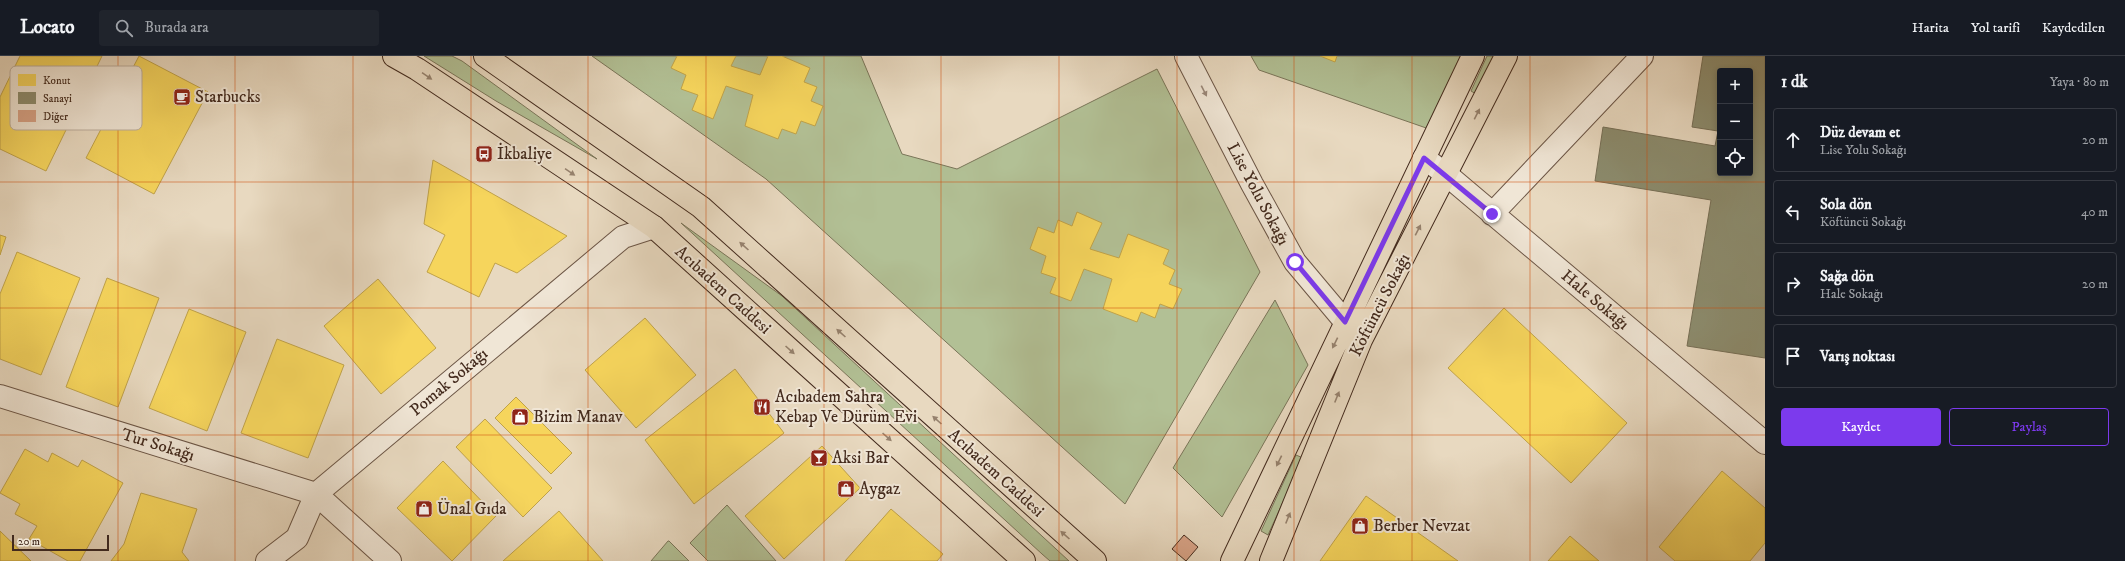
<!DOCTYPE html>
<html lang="tr">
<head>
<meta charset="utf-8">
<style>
  :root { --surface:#171b24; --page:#20242c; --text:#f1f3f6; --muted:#9ea1a6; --line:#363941; --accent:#7c3aed }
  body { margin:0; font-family:"IM FELL DW Pica",serif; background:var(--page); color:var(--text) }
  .controls { position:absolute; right:12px; top:12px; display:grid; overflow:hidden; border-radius:4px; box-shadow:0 2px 6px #0003 }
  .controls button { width:36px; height:36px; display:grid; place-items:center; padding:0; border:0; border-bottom:1px solid var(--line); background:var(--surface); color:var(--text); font:20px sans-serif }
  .scale { position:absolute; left:12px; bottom:10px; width:97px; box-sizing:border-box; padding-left:4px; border:2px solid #432a1d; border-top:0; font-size:11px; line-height:14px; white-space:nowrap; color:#432a1d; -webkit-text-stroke:3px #f0e6d6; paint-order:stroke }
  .stop { position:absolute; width:12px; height:12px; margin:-9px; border:3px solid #7c3aed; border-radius:50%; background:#fff }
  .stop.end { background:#7c3aed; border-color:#fff; box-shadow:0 1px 4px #0008 }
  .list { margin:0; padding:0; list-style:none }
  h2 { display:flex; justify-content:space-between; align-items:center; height:52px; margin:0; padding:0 16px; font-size:17px }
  h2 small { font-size:13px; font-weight:400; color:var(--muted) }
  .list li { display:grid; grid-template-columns:26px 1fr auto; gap:12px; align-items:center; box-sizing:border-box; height:64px; margin:0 8px 8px; padding:0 8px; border:1px solid var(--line); border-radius:4px }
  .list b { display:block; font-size:15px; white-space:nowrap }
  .list p { margin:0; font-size:13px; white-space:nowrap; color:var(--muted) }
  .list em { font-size:13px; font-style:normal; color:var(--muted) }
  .actions { display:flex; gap:8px; padding:12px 16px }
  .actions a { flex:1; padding:9px 0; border:1px solid var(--accent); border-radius:4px; text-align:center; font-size:14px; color:var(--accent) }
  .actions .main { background:var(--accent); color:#fff }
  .icon { flex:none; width:22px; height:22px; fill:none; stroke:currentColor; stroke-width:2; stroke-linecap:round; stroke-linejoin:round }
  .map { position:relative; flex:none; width:1765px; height:505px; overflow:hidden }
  header { display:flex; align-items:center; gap:24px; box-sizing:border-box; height:56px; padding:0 20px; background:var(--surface); border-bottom:1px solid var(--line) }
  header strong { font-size:19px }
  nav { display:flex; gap:22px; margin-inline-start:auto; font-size:14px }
  .search { width:280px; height:36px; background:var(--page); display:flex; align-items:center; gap:10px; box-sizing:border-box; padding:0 14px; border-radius:4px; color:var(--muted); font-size:15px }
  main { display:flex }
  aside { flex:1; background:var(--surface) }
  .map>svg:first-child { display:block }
</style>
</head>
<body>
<header>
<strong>Locato</strong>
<div class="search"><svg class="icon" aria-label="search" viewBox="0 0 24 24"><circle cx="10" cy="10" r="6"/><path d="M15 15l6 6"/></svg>Burada ara</div>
<nav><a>Harita</a><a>Yol tarifi</a><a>Kaydedilen</a></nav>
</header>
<main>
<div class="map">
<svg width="1765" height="505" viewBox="0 0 1765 505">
  <rect width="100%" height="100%" fill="#e8d9c0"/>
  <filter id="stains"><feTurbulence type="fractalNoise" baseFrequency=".005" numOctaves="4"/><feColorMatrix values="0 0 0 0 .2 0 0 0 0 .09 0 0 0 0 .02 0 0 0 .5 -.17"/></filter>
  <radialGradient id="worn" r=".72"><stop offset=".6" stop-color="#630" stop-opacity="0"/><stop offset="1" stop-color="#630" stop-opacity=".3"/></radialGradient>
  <path fill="#b2c095" stroke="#7a7559" d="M424 0H452L462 5 597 103 496 45Z
    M592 0H861L902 98 957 113 1157 13 1260 216 1125 448 766 123Z
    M1251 0H1464L1432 74 1259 14Z
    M1487 0H1495L1476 38 1471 35Z
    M681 167 782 240 1069 505H1050L1042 498Z
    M1275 244 1308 309 1222 461 1173 412Z
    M1296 399 1303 402 1268 479 1261 475Z
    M727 449 776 505H708L690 487Z
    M668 485H669L689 505H651Z"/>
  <path fill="#f6d55c" stroke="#c0a249" d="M20 0H102L46 115 0 93V41Z
    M139 0 208 36 154 138 86 102Z
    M677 0H736L731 10 760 19 768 0H782L810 12 804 26 817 31 811 45 823 50 815 70 801 65 796 78 782 73 778 83 745 70 753 39 726 30 713 63 692 54 698 39 681 33 686 19 671 12Z
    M1320 0H1337L1335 6Z
    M433 104 567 180 517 217 495 207 479 241 427 216 445 179 424 168Z
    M1077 156 1102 167 1090 193 1119 202 1128 178 1169 194 1163 208 1175 214 1169 228 1182 233 1173 253 1160 248 1155 262 1141 256 1137 266 1103 253 1112 223 1084 213 1071 245 1050 237 1056 222 1041 217 1046 200 1030 193 1038 171 1054 177 1058 164 1072 170Z
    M0 179 6 181 0 199Z
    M17 196 80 222 41 319 0 303V238Z
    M107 222 159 242 118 351 66 331Z
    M378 223 436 292 381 338 324 270Z
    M1504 252 1627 367 1571 427 1448 312Z
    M189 253 246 276 207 375 149 352Z
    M645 262 696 319 636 372 585 314Z
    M277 283 344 309 308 402 241 377Z
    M735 313 784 377 694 448 645 384Z
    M516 341 572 397 551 418 495 362Z
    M485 363 552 432 523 461 456 391Z
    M822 390 860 432 784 503 745 460Z
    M25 393 48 406 52 397 78 411 82 404 123 427 80 505H68L29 483 37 470 15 458 20 448 0 437Z
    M443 405 496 460 452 505 397 452Z
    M1722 415 1765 452V487L1750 505H1675L1659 491Z
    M141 437 197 453 182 496 189 505H111L124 488Z
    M1366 440 1458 505H1320Z
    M891 453 943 498 937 505H845Z
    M559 455 603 505H503Z
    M0 475 31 505H0Z
    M1570 480 1599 505H1548Z"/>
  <path fill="#8c8c6e" stroke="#766f56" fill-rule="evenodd" d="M1703 0H1765V302L1687 290 1711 144 1595 125 1603 71 1715 90 1718 75 1692 71ZM1720 15H1750V117H1720Z"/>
  <path fill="#d8a387" stroke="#432a1d" d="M1184 479 1198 491 1186 505 1172 493Z"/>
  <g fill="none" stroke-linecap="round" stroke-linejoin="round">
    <defs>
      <path id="minor" d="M1186 0 1252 128 1295 206 1358 281
        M1424 102 1447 119 1765 387
        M1492 158 1642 0
        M0 340 316 438 390 505
        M267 505 297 482 316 438 623 181 654 171"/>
      <path id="major" d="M394 0 417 13 654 171 1024 505
        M485 0 701 151 1095 505
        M1232 505 1473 0
        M1271 505 1361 284 1506 0"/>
    </defs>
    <use href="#minor" stroke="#6c5646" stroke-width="24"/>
    <use href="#major" stroke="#432a1d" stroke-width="24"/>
    <use href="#minor" stroke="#f0e6d6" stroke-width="22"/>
    <use href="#major" stroke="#e8d9c0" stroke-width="22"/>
  </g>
  <defs><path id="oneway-solid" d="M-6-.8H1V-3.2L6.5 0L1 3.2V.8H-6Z"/></defs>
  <g fill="#96826e">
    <use href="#oneway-solid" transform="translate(427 20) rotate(34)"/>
    <use href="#oneway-solid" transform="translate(1477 58) rotate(-63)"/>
    <use href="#oneway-solid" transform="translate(570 116) rotate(34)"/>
    <use href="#oneway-solid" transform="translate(1418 174) rotate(-63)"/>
    <use href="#oneway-solid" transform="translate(744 190) rotate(-138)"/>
    <use href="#oneway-solid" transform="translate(841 277) rotate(-138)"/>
    <use href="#oneway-solid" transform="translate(1335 287) rotate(116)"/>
    <use href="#oneway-solid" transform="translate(790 294) rotate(42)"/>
    <use href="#oneway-solid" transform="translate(1337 341) rotate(-68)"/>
    <use href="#oneway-solid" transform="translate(937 364) rotate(-138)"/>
    <use href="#oneway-solid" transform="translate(887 381) rotate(42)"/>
    <use href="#oneway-solid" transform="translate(1279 405) rotate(116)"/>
    <use href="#oneway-solid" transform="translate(1288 462) rotate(-68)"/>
    <use href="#oneway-solid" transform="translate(1065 479) rotate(-138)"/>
  </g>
  <use fill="#9a887a" href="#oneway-solid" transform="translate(1204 35) rotate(63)"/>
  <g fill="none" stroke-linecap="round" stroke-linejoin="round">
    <path stroke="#7c3aed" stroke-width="5" d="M1295 206 1345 266 1424 102 1492 158"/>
  </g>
  <path fill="none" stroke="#cf520f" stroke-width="1" stroke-opacity="0.55" d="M118 0V505M235 0V505M353 0V505M471 0V505M588 0V505M706 0V505M824 0V505M941 0V505M1059 0V505M1177 0V505M1294 0V505M1412 0V505M1530 0V505M1647 0V505M0 126H1765M0 252H1765M0 379H1765"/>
  <defs>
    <symbol id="cafe-square" viewBox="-11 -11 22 22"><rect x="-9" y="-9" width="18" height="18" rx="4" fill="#8f2418" stroke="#f0e6d6"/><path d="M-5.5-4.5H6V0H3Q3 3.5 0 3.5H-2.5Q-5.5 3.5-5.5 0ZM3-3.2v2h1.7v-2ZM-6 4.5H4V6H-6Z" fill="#fff"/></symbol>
    <symbol id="bus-square" viewBox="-11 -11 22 22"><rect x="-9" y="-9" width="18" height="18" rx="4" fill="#8f2418" stroke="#f0e6d6"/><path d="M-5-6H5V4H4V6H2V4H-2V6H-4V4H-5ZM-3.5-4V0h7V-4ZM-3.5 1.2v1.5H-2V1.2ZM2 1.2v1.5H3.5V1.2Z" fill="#fff"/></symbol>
    <symbol id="restaurant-square" viewBox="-11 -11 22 22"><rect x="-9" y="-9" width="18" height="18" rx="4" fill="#8f2418" stroke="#f0e6d6"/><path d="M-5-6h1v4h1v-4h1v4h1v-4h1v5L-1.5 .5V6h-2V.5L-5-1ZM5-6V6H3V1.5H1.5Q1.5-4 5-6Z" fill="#fff"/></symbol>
    <symbol id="shop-square" viewBox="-11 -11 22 22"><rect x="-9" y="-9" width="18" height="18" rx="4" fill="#8f2418" stroke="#f0e6d6"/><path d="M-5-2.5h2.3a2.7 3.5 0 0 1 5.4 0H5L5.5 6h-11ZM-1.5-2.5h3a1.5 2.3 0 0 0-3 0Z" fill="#fff"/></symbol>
    <symbol id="bar-square" viewBox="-11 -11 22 22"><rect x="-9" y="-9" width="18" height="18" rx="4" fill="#8f2418" stroke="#f0e6d6"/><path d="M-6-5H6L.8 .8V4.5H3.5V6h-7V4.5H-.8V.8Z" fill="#fff"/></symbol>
  </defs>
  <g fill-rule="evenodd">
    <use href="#cafe-square" x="172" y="31" width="20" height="20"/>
    <use href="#bus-square" x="474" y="88" width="20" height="20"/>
    <use href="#restaurant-square" x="752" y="341" width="20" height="20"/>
    <use href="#shop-square" x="510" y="351" width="20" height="20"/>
    <use href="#bar-square" x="809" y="392" width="20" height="20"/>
    <use href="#shop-square" x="836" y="423" width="20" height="20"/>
    <use href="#shop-square" x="414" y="443" width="20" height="20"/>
    <use href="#shop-square" x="1350" y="460" width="20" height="20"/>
  </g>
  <g text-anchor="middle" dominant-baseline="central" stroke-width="4" stroke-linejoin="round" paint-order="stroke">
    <g font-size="17" fill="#432a1d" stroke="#f0e6d6" text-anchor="start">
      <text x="195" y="41">Starbucks</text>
      <text x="497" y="98">İkbaliye</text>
      <text x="775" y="341">Acıbadem Sahra<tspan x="775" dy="20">Kebap Ve Dürüm Evi</tspan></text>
      <text x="533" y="361">Bizim Manav</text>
      <text x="832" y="402">Aksi Bar</text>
      <text x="859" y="433">Aygaz</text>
      <text x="437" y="453">Ünal Gıda</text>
      <text x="1373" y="470">Berber Nevzat</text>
    </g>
    <g font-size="17" fill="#432a1d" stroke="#f0e6d6">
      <text transform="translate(1258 138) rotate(62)">Lise Yolu Sokağı</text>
      <text transform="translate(723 234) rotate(42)">Acıbadem Caddesi</text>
      <text transform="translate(1595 244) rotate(40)">Hale Sokağı</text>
      <text transform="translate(1380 249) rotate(-63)">Köftüncü Sokağı</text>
      <text transform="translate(449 326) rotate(-40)">Pomak Sokağı</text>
      <text transform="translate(158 389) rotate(17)">Tur Sokağı</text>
      <text transform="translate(996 417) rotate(42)">Acıbadem Caddesi</text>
    </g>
  </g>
  <rect x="10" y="10" width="132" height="64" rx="6" fill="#f0e6d6" stroke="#bcae9e" stroke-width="1"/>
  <rect x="18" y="18" width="18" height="12" fill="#f6d55c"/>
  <rect x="18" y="36" width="18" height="12" fill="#8c8c6e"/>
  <rect x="18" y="54" width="18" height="12" fill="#d8a387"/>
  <g font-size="11" fill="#432a1d">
    <text x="43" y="28">Konut</text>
    <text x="43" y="46">Sanayi</text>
    <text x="43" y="64">Diğer</text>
  </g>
  <rect width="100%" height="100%" filter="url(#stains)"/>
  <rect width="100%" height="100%" fill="url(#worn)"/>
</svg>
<div class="controls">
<button>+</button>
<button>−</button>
<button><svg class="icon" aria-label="locate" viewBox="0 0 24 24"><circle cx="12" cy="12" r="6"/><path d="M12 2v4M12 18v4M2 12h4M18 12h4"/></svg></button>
</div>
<div class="scale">20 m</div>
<div class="stop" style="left:1295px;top:206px"></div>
<div class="stop end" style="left:1492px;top:158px"></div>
</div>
<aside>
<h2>1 dk<small>Yaya · 80 m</small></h2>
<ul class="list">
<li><svg class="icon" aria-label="ahead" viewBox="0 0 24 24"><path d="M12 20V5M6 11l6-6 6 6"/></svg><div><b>Düz devam et</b><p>Lise Yolu Sokağı</p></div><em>20 m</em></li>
<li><svg class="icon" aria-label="left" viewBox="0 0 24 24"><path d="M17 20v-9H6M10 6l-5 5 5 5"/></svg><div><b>Sola dön</b><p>Köftüncü Sokağı</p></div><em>40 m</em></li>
<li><svg class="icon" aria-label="right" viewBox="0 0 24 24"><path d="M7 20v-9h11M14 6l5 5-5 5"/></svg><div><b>Sağa dön</b><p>Hale Sokağı</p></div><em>20 m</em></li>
<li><svg class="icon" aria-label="arrive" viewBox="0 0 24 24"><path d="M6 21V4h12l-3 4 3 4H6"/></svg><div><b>Varış noktası</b></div></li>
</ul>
<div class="actions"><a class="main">Kaydet</a><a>Paylaş</a></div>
</aside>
</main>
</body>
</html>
